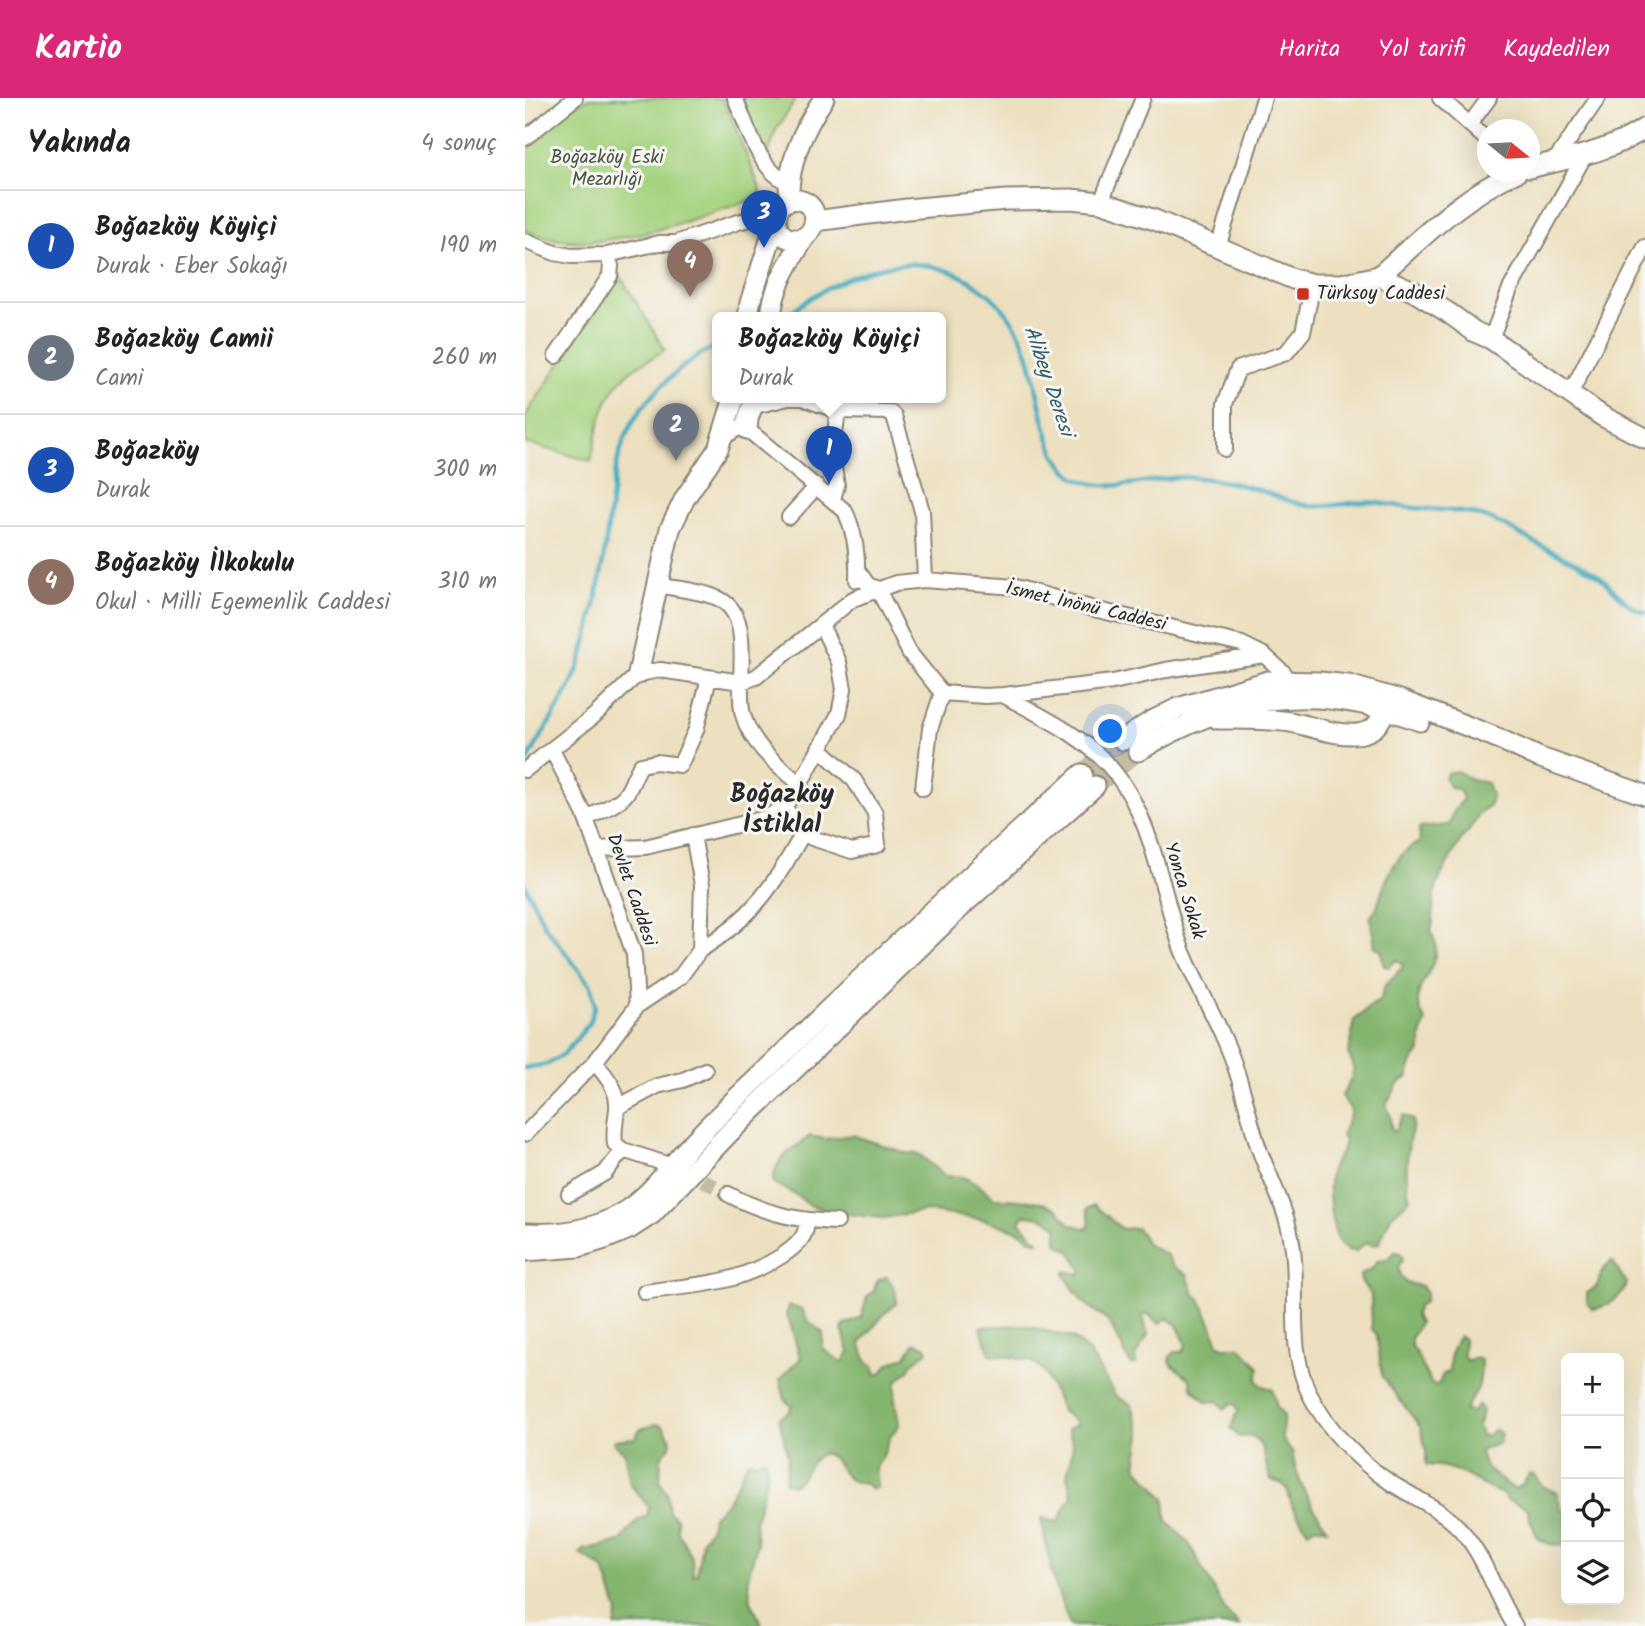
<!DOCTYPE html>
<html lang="tr">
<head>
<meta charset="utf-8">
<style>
  :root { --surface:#fff; --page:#f6f6f6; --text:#222; --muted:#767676; --line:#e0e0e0; --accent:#db2777 }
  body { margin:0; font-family:Kalam,sans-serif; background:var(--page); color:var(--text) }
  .controls { position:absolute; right:21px; bottom:21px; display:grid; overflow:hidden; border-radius:10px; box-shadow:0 7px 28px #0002 }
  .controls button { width:63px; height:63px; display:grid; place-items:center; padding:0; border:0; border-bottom:2px solid var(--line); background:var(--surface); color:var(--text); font:35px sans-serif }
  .compass { position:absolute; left:952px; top:21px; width:63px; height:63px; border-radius:50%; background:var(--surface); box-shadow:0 7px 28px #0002; rotate:108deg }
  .you { position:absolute; left:586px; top:634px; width:24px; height:24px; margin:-18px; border:5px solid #fff; border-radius:50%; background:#1a73e8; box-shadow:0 0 0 10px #1a73e833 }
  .badge { display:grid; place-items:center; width:46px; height:46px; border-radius:50%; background:var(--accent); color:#fff; font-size:23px; font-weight:700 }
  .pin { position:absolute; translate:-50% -58px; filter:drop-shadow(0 2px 4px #0008) }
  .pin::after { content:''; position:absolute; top:37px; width:24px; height:21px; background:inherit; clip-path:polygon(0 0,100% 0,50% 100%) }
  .popup { position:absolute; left:187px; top:214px; width:234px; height:91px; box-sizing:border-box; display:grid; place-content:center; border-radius:10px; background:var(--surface); filter:drop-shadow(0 2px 5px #0005); font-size:23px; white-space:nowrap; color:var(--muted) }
  .popup b { font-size:26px; color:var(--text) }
  .popup::after { content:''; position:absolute; left:50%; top:100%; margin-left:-14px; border:14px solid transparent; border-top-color:var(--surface) }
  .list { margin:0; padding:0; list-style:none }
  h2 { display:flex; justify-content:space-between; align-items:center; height:91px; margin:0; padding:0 28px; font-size:30px }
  h2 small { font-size:23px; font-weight:400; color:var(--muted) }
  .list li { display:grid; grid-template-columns:46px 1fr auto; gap:21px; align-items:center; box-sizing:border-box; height:112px; padding:0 28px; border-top:2px solid var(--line) }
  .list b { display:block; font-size:26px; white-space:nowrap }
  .list p { margin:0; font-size:23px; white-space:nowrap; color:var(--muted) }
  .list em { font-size:23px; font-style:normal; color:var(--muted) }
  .icon { flex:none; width:38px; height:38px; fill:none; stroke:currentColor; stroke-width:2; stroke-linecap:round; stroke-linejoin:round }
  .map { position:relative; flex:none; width:1120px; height:1528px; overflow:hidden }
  header { display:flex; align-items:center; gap:42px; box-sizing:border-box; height:98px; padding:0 35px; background:var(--accent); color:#fff }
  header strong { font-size:33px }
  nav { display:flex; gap:38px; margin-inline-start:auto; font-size:24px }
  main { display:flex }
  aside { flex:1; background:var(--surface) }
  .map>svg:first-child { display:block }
</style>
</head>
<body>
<header>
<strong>Kartio</strong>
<nav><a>Harita</a><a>Yol tarifi</a><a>Kaydedilen</a></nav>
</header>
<main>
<aside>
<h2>Yakında<small>4 sonuç</small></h2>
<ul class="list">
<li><span class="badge" style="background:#1a4fb4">1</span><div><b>Boğazköy Köyiçi</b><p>Durak · Eber Sokağı</p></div><em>190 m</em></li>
<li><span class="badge" style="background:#6b7280">2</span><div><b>Boğazköy Camii</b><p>Cami</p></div><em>260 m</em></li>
<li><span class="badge" style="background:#1a4fb4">3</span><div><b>Boğazköy</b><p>Durak</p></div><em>300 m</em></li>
<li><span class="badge" style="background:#8d6e63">4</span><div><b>Boğazköy İlkokulu</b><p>Okul · Milli Egemenlik Caddesi</p></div><em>310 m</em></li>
</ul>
</aside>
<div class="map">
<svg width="1120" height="1528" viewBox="0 0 1120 1528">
  <rect width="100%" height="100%" fill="#f6f6f2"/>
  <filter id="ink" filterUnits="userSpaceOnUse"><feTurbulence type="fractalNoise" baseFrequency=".0143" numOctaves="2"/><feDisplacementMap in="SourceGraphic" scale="14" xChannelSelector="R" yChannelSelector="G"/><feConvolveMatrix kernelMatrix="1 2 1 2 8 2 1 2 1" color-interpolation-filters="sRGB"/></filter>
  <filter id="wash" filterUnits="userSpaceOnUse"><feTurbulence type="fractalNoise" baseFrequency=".00686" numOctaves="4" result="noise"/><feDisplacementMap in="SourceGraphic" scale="28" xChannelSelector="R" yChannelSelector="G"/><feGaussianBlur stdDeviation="1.57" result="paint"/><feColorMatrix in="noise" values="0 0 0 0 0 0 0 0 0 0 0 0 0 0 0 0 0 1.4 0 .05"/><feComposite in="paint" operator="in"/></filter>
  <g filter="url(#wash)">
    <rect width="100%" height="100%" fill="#ede0c0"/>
    <path fill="#a6d380" stroke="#687f56" stroke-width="2" d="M63 0H198L234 88 236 93 233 100C166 120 67 164 0 132V40L19 24Z
      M214 0H272L251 32 241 62Z
      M94 176 140 252C128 260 113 266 102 276 77 299 73 331 66 363L0 345V318Z"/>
    <path fill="#84b56e" stroke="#58704c" stroke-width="2" d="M932 673 946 681 962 685 967 699 964 708C950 715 949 731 937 740 928 757 914 776 910 795 906 808 911 819 906 832 907 837 911 844 911 848 911 882 878 888 901 923L896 938V953L886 965 883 979 874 985 861 1006 866 1020V1029L869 1034 878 1017 888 1022C888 1033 885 1035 884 1044 881 1064 880 1082 885 1101L866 1118 854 1145 848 1147 841 1144 830 1154C827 1152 822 1153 819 1150 806 1140 802 1091 805 1075 808 1063 820 1054 820 1040L816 1039C818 1029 825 1022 826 1012L817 998C827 979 833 975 823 955 829 940 826 935 829 922 839 916 843 907 855 903L860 887 877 870 878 866 871 862 864 869 859 868 856 852 850 849 845 819C856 807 853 801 859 788 866 770 877 751 895 744L894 730 924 727 929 713 938 701 934 691 925 690 920 680 923 675Z
      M327 1037 381 1055 394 1056 420 1078 438 1079 452 1086 469 1100 516 1104 533 1111 545 1126 563 1131 565 1123 562 1111 569 1107 597 1131 612 1130 624 1148 642 1157 648 1168 662 1177 669 1196 675 1201 687 1227 693 1246 699 1249H715L734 1269 732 1282 735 1287 747 1291 752 1309 759 1318C757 1332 754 1344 767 1353 772 1386 785 1404 802 1431L792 1428 783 1433 768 1410 762 1391 756 1385 746 1382C739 1367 742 1350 728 1338L714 1339 706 1331 713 1312 711 1307 706 1305 699 1311 693 1303 681 1304 667 1290 665 1281 647 1267 644 1260 650 1254H658L661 1246 652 1227 642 1220 634 1226 622 1215 618 1218 623 1237 610 1258 611 1266 606 1267 585 1225 556 1202 539 1176 541 1173 555 1176 557 1172 544 1152 532 1145V1129C523 1120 510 1117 499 1117L495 1124 513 1143 506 1142 496 1134 460 1122 401 1113 358 1120 306 1114 284 1107 273 1098 248 1085C250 1057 266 1054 285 1038L300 1041Z
      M870 1154 875 1155 878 1160 873 1170 875 1177 881 1185 896 1188 901 1196 900 1204 893 1207 890 1217 894 1225 886 1241V1248C897 1262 898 1275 908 1287L914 1286 918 1276 924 1274C924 1262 926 1249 934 1238L939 1241 938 1257 942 1263 951 1259 956 1262C956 1272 956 1284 952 1292 948 1299 943 1304 940 1313L947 1314 954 1307 957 1313 953 1329 956 1337 962 1338 970 1331 976 1336 974 1345 955 1353C956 1371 976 1383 990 1391L998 1386 1004 1376 1009 1377 1017 1388 1032 1395 1036 1411 1041 1414V1448L1025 1446 1012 1440C1010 1429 1002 1421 1003 1411 996 1406 988 1406 982 1402 980 1401 980 1398 979 1397 975 1394 968 1393 963 1390 944 1378 926 1367 901 1367V1352L895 1329 857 1278 852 1237 847 1231 846 1197 836 1183 835 1177 848 1170 852 1163 861 1162Z
      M1087 1163C1094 1170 1094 1178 1102 1185 1098 1199 1081 1210 1067 1211L1062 1204V1195L1072 1188 1078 1171Z
      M362 1179 370 1192 372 1205 361 1214 335 1245 342 1264 348 1268 351 1276H356L363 1266 380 1259 390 1245 400 1248 403 1253 387 1265 385 1271 371 1284 370 1302 374 1327 364 1341 358 1358 350 1369 352 1390 346 1391 341 1386C309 1383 322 1363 298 1355 283 1362 281 1380 267 1387L260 1384 263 1359 254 1320 264 1314 267 1308 260 1302 255 1281 276 1260C269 1246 269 1230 261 1217L264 1208 277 1211 283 1223 298 1235V1251L317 1265 324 1254 317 1231 320 1227 336 1220 342 1199 349 1193 352 1182Z
      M499 1227 548 1240 564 1254 591 1298 607 1307 616 1336 611 1368 640 1401 642 1423 663 1444 701 1514 715 1528H545L528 1481 516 1420 533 1424 547 1397 542 1378 548 1347 543 1331 553 1326 537 1313 519 1273 506 1262 465 1256 455 1229Z
      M131 1326 138 1328 146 1341 145 1348 136 1360 135 1384 142 1395 144 1414 152 1421 153 1434 167 1460 168 1477 172 1476 177 1442 185 1431 187 1418C206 1406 213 1381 224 1362L229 1364 240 1361 243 1374 230 1424 232 1446 223 1480 226 1503 237 1528H90L93 1514 79 1471 55 1456 58 1452 95 1444 113 1422 122 1418 124 1409 105 1386 99 1354 88 1345 89 1342 110 1340 115 1331Z"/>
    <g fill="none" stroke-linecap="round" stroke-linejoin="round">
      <path stroke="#40abc0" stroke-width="4.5" d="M259 220C292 191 344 165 389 166 413 167 437 176 457 191 477 206 492 227 501 250 516 287 515 365 556 382 589 396 627 379 661 379 686 380 710 385 734 392 751 398 766 405 784 408 804 410 822 404 842 404 858 404 873 409 889 410 911 412 931 412 952 417 972 422 987 432 1005 442 1028 455 1053 463 1075 479 1090 491 1100 509 1120 514
        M3 663C20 627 45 598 57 559 67 524 75 487 80 450 91 378 85 333 144 281 158 268 174 255 192 248
        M0 787 20 828 66 888 70 908 63 927 39 956 23 966 0 970"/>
    </g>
  </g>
  <g filter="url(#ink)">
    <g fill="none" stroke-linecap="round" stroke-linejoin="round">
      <path stroke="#c6bca2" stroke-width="14" stroke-dasharray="14 7" stroke-linecap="butt" d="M159 1072 203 1096"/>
      <path stroke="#c6bca2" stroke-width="19" stroke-dasharray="19 10" stroke-linecap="butt" d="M557 676 598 642
        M570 688 613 653"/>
      <defs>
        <path id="minor" d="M210 0C223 29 233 71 263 85
          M915 0 962 42
          M945 26 964 0
          M0 40 50 0
          M1029 64 1073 0
          M576 104 618 0
          M0 143 30 155 46 158 82 157 134 145H151L213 124 253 114
          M693 149 739 0
          M966 241 985 191 1060 57
          M31 258 85 178 86 168 82 157
          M1045 296 1120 149
          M226 309 263 300H277L313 313 365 314 369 318 397 413 400 482
          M198 340 213 330 222 331 320 413C330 434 333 459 332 482
          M700 351V306L713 271 761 255 778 234 788 186
          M308 401 312 387 307 358 313 313
          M264 419 292 388
          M333 473 343 487 353 491 384 554 417 595 460 598 478 597 588 584 641 572 739 557
          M132 487C150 491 173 492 190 499 233 515 209 583 218 617 227 648 252 666 275 686
          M478 597C515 618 556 636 584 668 628 716 635 790 656 849 669 883 689 915 703 950 717 982 723 1018 734 1051 744 1078 757 1102 764 1130 778 1184 759 1242 784 1295 802 1331 833 1363 866 1385 890 1400 915 1410 935 1431 961 1459 970 1497 990 1528
          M0 672 69 618 113 576 135 572 216 584 231 579 328 501 371 485 400 482 490 489 573 512 717 546 739 557 759 575 764 583
          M398 690 405 631 417 595
          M259 709 278 735 287 740 327 753 353 747 350 715 329 682 294 650
          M61 721C74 713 96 706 103 693 108 684 110 676 116 667L131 664 155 667 171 632 184 580
          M72 751 120 749 241 720 259 709 275 686 314 616 319 591 314 564 296 527
          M175 852C227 820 249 788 278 735
          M112 908 155 879 175 852 177 787 168 737
          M70 964C81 979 94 991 92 1011 91 1023 88 1033 90 1046L98 1052 138 1065
          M93 1009 132 988 158 982 180 972
          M0 1036 70 964 112 908 109 856 59 715 27 652
          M44 1096 80 1075 98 1052
          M203 1096C238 1115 272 1123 312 1124
          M120 1194C148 1189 184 1188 211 1179 232 1172 286 1150 281 1123"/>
        <path id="major" d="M1004 70C1044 60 1086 54 1120 30
          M264 103C262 67 279 30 299 0
          M290 123 382 111 481 102 546 101 576 104 630 122 768 181 788 186H816L854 178 888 193 924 215 950 234 966 241 1077 318 1120 340
          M854 178C898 139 937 98 992 74
          M223 220 225 205 251 124
          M246 220C248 188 264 165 280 139 292 130 295 109 277 103 244 91 241 153 280 139
          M222 331 223 321 230 300
          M113 576 145 431 160 400 193 351 209 300
          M693 621C716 621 741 620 765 624 798 630 861 659 860 598
          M598 642 625 624 653 610 743 583 795 584 823 587 875 602 970 639 1013 659 1120 697
          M613 653C709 595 790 583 895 623
          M0 1135C35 1137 72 1132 102 1112 130 1093 148 1064 172 1040 193 1017 217 995 240 973 343 872 450 773 557 676
          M0 1153 54 1149 80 1141 104 1131 127 1116 204 1035 440 805 570 688"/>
      </defs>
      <use href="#minor" stroke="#8c8676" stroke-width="18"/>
      <use href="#major" stroke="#8c8676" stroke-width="23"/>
      <use href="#minor" stroke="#fff" stroke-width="14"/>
      <use href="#major" stroke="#fff" stroke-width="19"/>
    </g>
  </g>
  <rect fill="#c8321e" stroke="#f6f6f2" stroke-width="2.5" x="771" y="189" width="14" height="14" rx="3.5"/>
  <g text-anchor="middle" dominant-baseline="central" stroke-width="6" stroke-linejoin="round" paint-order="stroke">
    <g font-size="19" fill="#4a5540" stroke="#f6f6f2">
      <text x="82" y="60">Boğazköy Eski<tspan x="82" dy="22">Mezarlığı</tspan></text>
    </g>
    <g font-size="19" fill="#2b2b2b" stroke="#f6f6f2" text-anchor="start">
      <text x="792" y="196">Türksoy Caddesi</text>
    </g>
    <g font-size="19" fill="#2b2b2b" stroke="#f6f6f2">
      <text transform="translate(561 509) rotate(13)">İsmet İnönü Caddesi</text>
      <text transform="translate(106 792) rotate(71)">Devlet Caddesi</text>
      <text transform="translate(659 793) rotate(73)">Yonca Sokak</text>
    </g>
    <g font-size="21" font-style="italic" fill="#335e67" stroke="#f6f6f2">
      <text transform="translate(523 283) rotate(71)">Alibey Deresi</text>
    </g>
    <g font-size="26" font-weight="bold" fill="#2b2b2b" stroke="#f6f6f2">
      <text x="257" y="697">Boğazköy<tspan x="257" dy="30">İstiklal</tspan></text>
    </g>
  </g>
</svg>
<div class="controls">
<button>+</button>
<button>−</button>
<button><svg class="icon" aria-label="locate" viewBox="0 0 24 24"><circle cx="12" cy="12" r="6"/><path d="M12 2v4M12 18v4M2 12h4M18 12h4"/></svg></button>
<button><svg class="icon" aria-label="layers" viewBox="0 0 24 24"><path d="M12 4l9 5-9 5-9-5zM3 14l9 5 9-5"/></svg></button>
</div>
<svg class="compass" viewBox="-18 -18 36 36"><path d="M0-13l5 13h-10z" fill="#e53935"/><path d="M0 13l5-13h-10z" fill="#767676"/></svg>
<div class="you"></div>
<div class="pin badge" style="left:304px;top:386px;background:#1a4fb4">1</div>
<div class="popup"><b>Boğazköy Köyiçi</b>Durak</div>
<div class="pin badge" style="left:151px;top:363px;background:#6b7280">2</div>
<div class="pin badge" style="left:239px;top:150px;background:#1a4fb4">3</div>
<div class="pin badge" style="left:165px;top:199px;background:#8d6e63">4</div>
</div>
</main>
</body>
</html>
